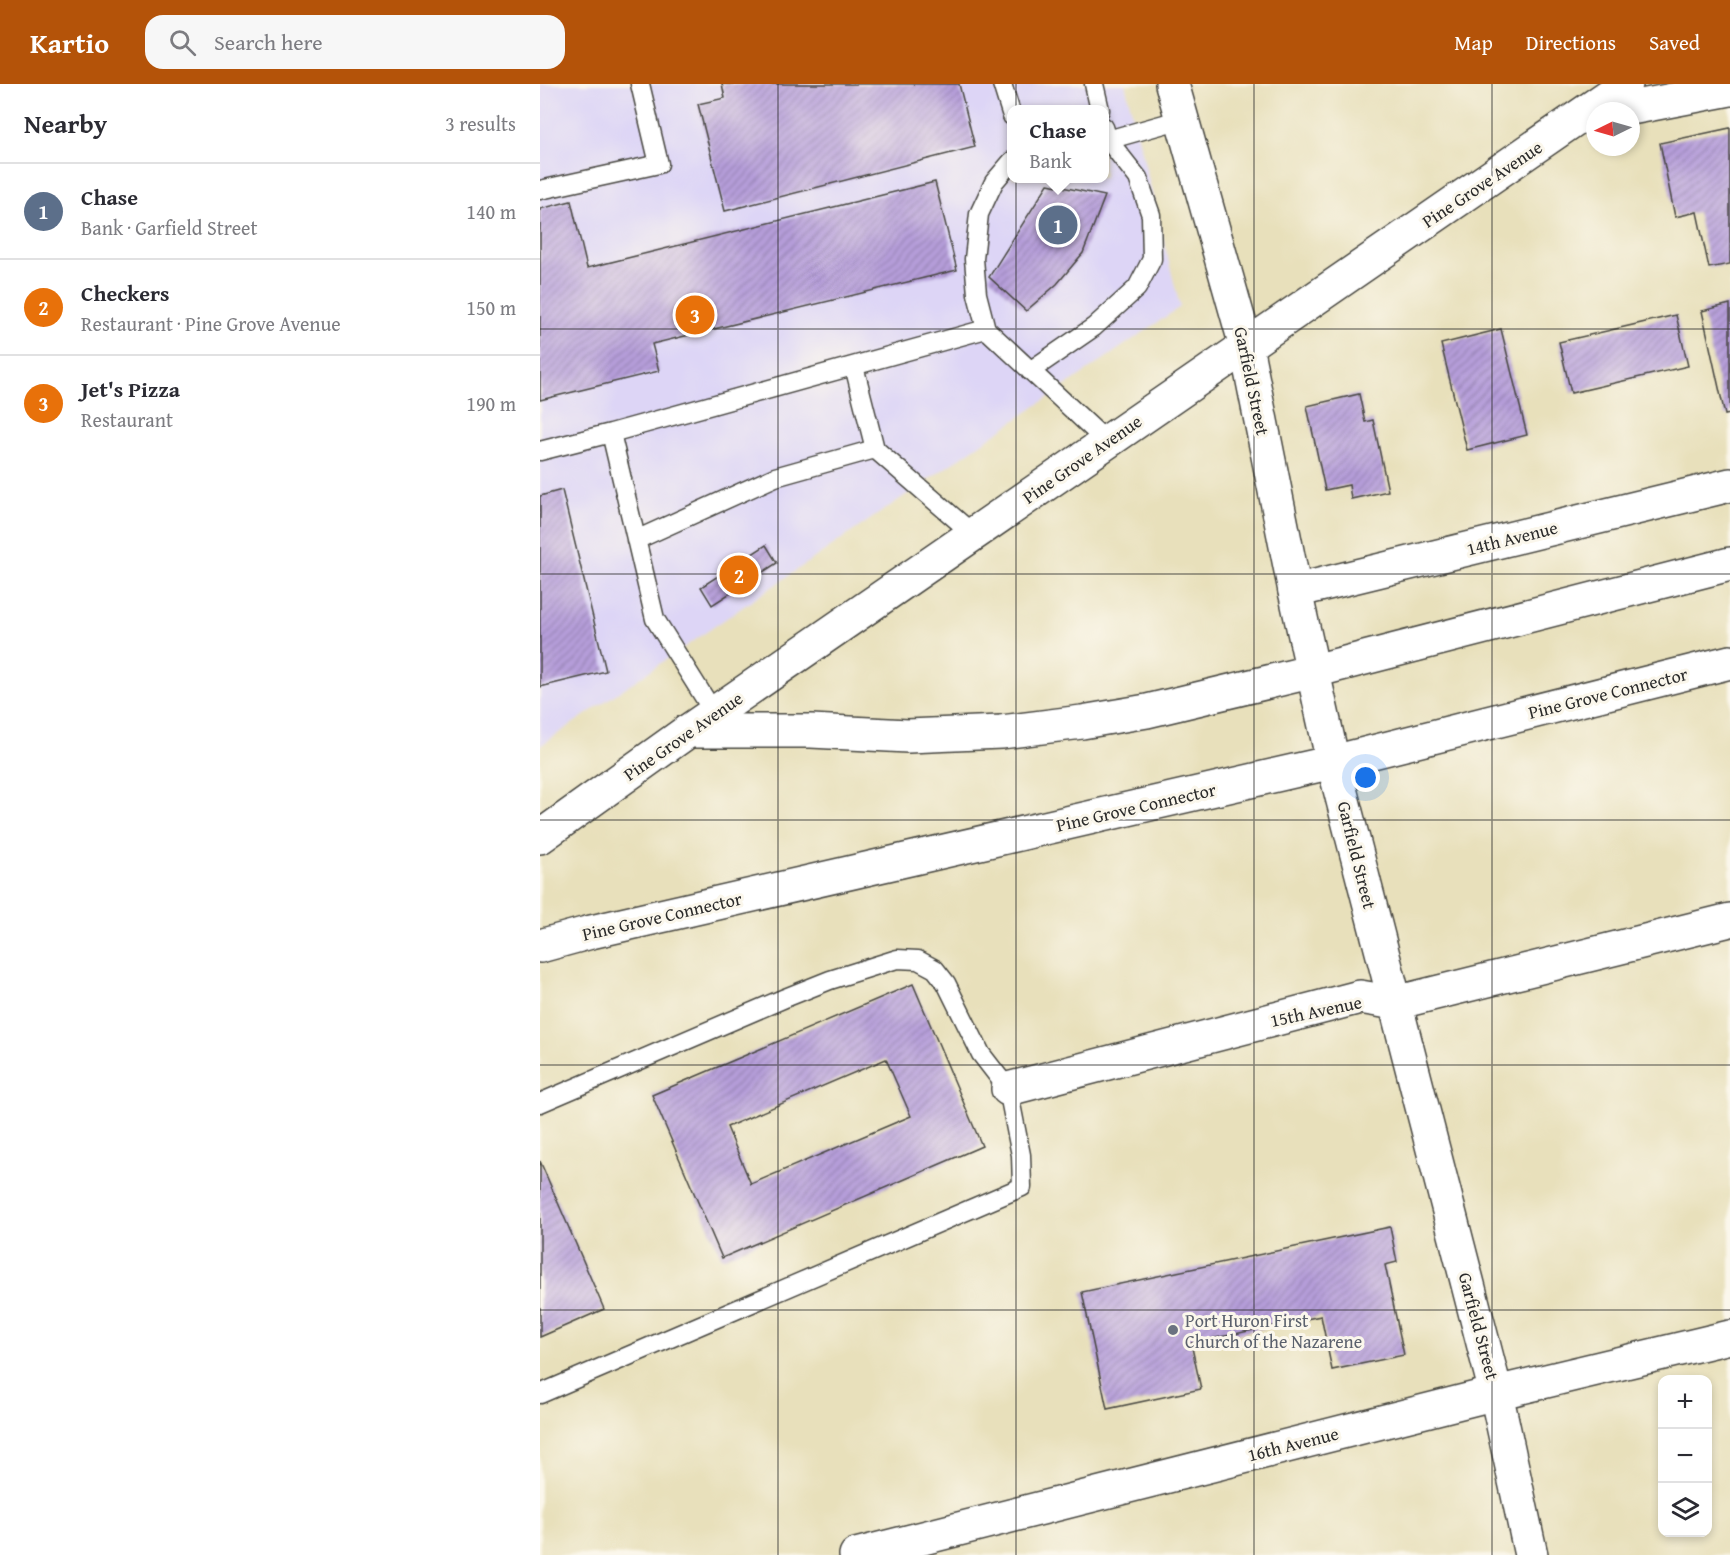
<!DOCTYPE html>
<html lang="en">
<head>
<meta charset="utf-8">
<style>
  :root { --surface:#fff; --page:#f7f7f7; --text:#2b2b33; --muted:#7c7c81; --line:#e1e1e2; --accent:#b45309 }
  body { margin:0; font-family:"Gentium Book Plus",serif; background:var(--page); color:var(--text) }
  .controls { position:absolute; right:18px; bottom:18px; display:grid; overflow:hidden; border-radius:12px; box-shadow:0 3px 9px #0003 }
  .controls button { width:54px; height:54px; display:grid; place-items:center; padding:0; border:0; border-bottom:2px solid var(--line); background:var(--surface); color:var(--text); font:30px sans-serif }
  .compass { position:absolute; left:1046px; top:18px; width:54px; height:54px; border-radius:50%; background:var(--surface); box-shadow:0 3px 9px #0003; rotate:265deg }
  .you { position:absolute; left:826px; top:694px; width:21px; height:21px; margin:-15px; border:4px solid #fff; border-radius:50%; background:#1a73e8; box-shadow:0 0 0 9px #1a73e833 }
  .badge { display:grid; place-items:center; width:39px; height:39px; border-radius:50%; background:var(--accent); color:#fff; font-size:20px; font-weight:700 }
  .pin { position:absolute; translate:-50% -50%; border:3px solid #fff; box-shadow:0 2px 6px #0006 }
  .popup { position:absolute; left:467px; top:21px; width:102px; height:78px; box-sizing:border-box; display:grid; place-content:center; border-radius:12px; background:var(--surface); filter:drop-shadow(0 2px 4px #0005); font-size:20px; white-space:nowrap; color:var(--muted) }
  .popup b { font-size:22px; color:var(--text) }
  .popup::after { content:''; position:absolute; left:50%; top:100%; margin-left:-12px; border:12px solid transparent; border-top-color:var(--surface) }
  .list { margin:0; padding:0; list-style:none }
  h2 { display:flex; justify-content:space-between; align-items:center; height:78px; margin:0; padding:0 24px; font-size:26px }
  h2 small { font-size:20px; font-weight:400; color:var(--muted) }
  .list li { display:grid; grid-template-columns:39px 1fr auto; gap:18px; align-items:center; box-sizing:border-box; height:96px; padding:0 24px; border-top:2px solid var(--line) }
  .list b { display:block; font-size:22px; white-space:nowrap }
  .list p { margin:0; font-size:20px; white-space:nowrap; color:var(--muted) }
  .list em { font-size:20px; font-style:normal; color:var(--muted) }
  .icon { flex:none; width:33px; height:33px; fill:none; stroke:currentColor; stroke-width:2; stroke-linecap:round; stroke-linejoin:round }
  .map { position:relative; flex:none; width:1190px; height:1471px; overflow:hidden }
  header { display:flex; align-items:center; gap:36px; box-sizing:border-box; height:84px; padding:0 30px; background:var(--accent); color:#fff }
  header strong { font-size:28px }
  nav { display:flex; gap:33px; margin-inline-start:auto; font-size:21px }
  .search { width:420px; height:54px; background:var(--page); display:flex; align-items:center; gap:15px; box-sizing:border-box; padding:0 21px; border-radius:18px; color:var(--muted); font-size:22px }
  main { display:flex }
  aside { flex:1; background:var(--surface) }
  .map>svg:first-child { display:block }
</style>
</head>
<body>
<header>
<strong>Kartio</strong>
<div class="search"><svg class="icon" aria-label="search" viewBox="0 0 24 24"><circle cx="10" cy="10" r="6"/><path d="M15 15l6 6"/></svg>Search here</div>
<nav><a>Map</a><a>Directions</a><a>Saved</a></nav>
</header>
<main>
<aside>
<h2>Nearby<small>3 results</small></h2>
<ul class="list">
<li><span class="badge" style="background:#5c6f8a">1</span><div><b>Chase</b><p>Bank · Garfield Street</p></div><em>140 m</em></li>
<li><span class="badge" style="background:#e8710a">2</span><div><b>Checkers</b><p>Restaurant · Pine Grove Avenue</p></div><em>150 m</em></li>
<li><span class="badge" style="background:#e8710a">3</span><div><b>Jet's Pizza</b><p>Restaurant</p></div><em>190 m</em></li>
</ul>
</aside>
<div class="map">
<svg width="1190" height="1471" viewBox="0 0 1190 1471">
  <defs>
    <pattern id="building-hatch" width="6" height="6" patternUnits="userSpaceOnUse" patternTransform="scale(1.5)"><rect width="6" height="6" fill="#b69eda"/><path d="M-1 1l2-2M0 6l6-6M5 7l2-2" fill="none" stroke="#9481b1"/></pattern>
  </defs>
  <rect width="100%" height="100%" fill="#fbf7ec"/>
  <filter id="ink" filterUnits="userSpaceOnUse"><feTurbulence type="fractalNoise" baseFrequency=".0167" numOctaves="2"/><feDisplacementMap in="SourceGraphic" scale="12" xChannelSelector="R" yChannelSelector="G"/><feConvolveMatrix kernelMatrix="1 2 1 2 8 2 1 2 1" color-interpolation-filters="sRGB"/></filter>
  <filter id="wash" filterUnits="userSpaceOnUse"><feTurbulence type="fractalNoise" baseFrequency=".008" numOctaves="4" result="noise"/><feDisplacementMap in="SourceGraphic" scale="24" xChannelSelector="R" yChannelSelector="G"/><feGaussianBlur stdDeviation="1.35" result="paint"/><feColorMatrix in="noise" values="0 0 0 0 0 0 0 0 0 0 0 0 0 0 0 0 0 1.4 0 .05"/><feComposite in="paint" operator="in"/></filter>
  <g filter="url(#wash)">
    <rect width="100%" height="100%" fill="#e8e0bb"/>
    <path fill="#ddd5f6" fill-rule="evenodd" d="M0 0H585L640 223 0 662ZM472 26H564V94H472Z"/>
    <g id="blocks">
      <path fill="url(#building-hatch)" fill-rule="evenodd" d="M182 0H419L435 63 185 127 158 20 185 14Z
        M1190 44V180L1169 184 1157 128 1135 133 1120 59Z
        M395 98 417 186 112 260 119 287 0 316V125L31 117 47 184Z
        M508 100 565 112 543 169 517 200 486 227 449 193Z
        M1190 220V330L1185 331 1162 227Z
        M1136 231 1148 282 1031 309 1019 258Z
        M961 245 987 351 927 366 901 260Z
        M819 310 825 338 833 336 848 407 811 415 809 401 785 406 767 322Z
        M22 406 66 587 0 603V412Z
        M226 461 237 479 172 521 161 503Z
        M373 900 442 1062 182 1174 112 1011ZM346 975 371 1032 211 1100 187 1043Z
        M0 1077 64 1225 0 1253Z
        M850 1143 857 1178 845 1181 864 1271 792 1286 781 1232 651 1259 661 1305 567 1325 542 1208Z"/>
    </g>
  </g>
  <g filter="url(#ink)">
    <use href="#blocks" fill-opacity="0" stroke="#474641" stroke-width="1.5"/>
    <g fill="none" stroke-linecap="round" stroke-linejoin="round">
      <defs>
        <path id="lane" d="M462 0 472 32
          M554 0 560 26
          M564 57 642 35
          M0 106 119 80 100 0
          M446 245 437 210 434 175 439 130 454 98 472 77
          M314 282 335 365
          M490 287 554 243 597 204 612 175 611 131 598 94 568 56 564 43
          M71 349 446 245 567 358
          M0 367 71 349 115 535 174 629
          M96 456 235 393 335 365 433 450
          M0 1019 245 914 290 896 357 875 378 876 395 885 406 899 441 970 468 1005 481 1071 482 1103 0 1310"/>
        <path id="street" d="M1075 27 1190 5
          M755 507 1190 401
          M793 678 956 1309 991 1471
          M468 1005 820 913 855 919 1190 836
          M316 1471 956 1309 1190 1253"/>
        <path id="secondary" d="M632 0 706 262 755 507 793 678"/>
        <path id="primary" d="M148 647 1086 0"/>
        <path id="highway" d="M0 753 148 647H271L368 652 461 648 542 638 607 627 774 587 1190 480
          M0 862 51 848 793 678 1190 578"/>
      </defs>
      <use href="#lane" stroke="#474641" stroke-width="21"/>
      <use href="#street" stroke="#474641" stroke-width="36"/>
      <use href="#secondary" stroke="#474641" stroke-width="36"/>
      <use href="#primary" stroke="#474641" stroke-width="36"/>
      <use href="#highway" stroke="#474641" stroke-width="36"/>
      <use href="#lane" stroke="#fff" stroke-width="18"/>
      <use href="#street" stroke="#fff" stroke-width="33"/>
      <use href="#secondary" stroke="#fff" stroke-width="33"/>
      <use href="#primary" stroke="#fff" stroke-width="33"/>
      <use href="#highway" stroke="#fff" stroke-width="33"/>
    </g>
  </g>
  <path fill="none" stroke="#2b2b2b" stroke-width="1.5" stroke-opacity="0.55" d="M238 0V1471M476 0V1471M714 0V1471M952 0V1471M0 245H1190M0 490H1190M0 736H1190M0 981H1190M0 1226H1190"/>
  <circle fill="#6b7280" stroke="#fbf7ec" stroke-width="2" cx="633" cy="1246" r="6"/>
  <g text-anchor="middle" dominant-baseline="central" stroke-width="6" stroke-linejoin="round" paint-order="stroke">
    <g font-size="18" fill="#2b2b2b" stroke="#fbf7ec">
      <text transform="translate(942 100) rotate(-34)">Pine Grove Avenue</text>
      <text transform="translate(712 297) rotate(78)">Garfield Street</text>
      <text transform="translate(542 375) rotate(-35)">Pine Grove Avenue</text>
      <text transform="translate(972 454) rotate(-14)">14th Avenue</text>
      <text transform="translate(1068 609) rotate(-14)">Pine Grove Connector</text>
      <text transform="translate(143 652) rotate(-35)">Pine Grove Avenue</text>
      <text transform="translate(596 723) rotate(-13)">Pine Grove Connector</text>
      <text transform="translate(817 771) rotate(76)">Garfield Street</text>
      <text transform="translate(122 832) rotate(-13)">Pine Grove Connector</text>
      <text transform="translate(776 927) rotate(-12)">15th Avenue</text>
      <text transform="translate(939 1242) rotate(75)">Garfield Street</text>
      <text transform="translate(753 1360) rotate(-14)">16th Avenue</text>
    </g>
    <g font-size="18" fill="#5b616d" stroke="#fbf7ec" text-anchor="start">
      <text x="645" y="1236">Port Huron First<tspan x="645" dy="21">Church of the Nazarene</tspan></text>
    </g>
  </g>
</svg>
<div class="controls">
<button>+</button>
<button>−</button>
<button><svg class="icon" aria-label="layers" viewBox="0 0 24 24"><path d="M12 4l9 5-9 5-9-5zM3 14l9 5 9-5"/></svg></button>
</div>
<svg class="compass" viewBox="-18 -18 36 36"><path d="M0-13l5 13h-10z" fill="#e53935"/><path d="M0 13l5-13h-10z" fill="#7c7c81"/></svg>
<div class="you"></div>
<div class="pin badge" style="left:518px;top:141px;background:#5c6f8a">1</div>
<div class="popup"><b>Chase</b>Bank</div>
<div class="pin badge" style="left:199px;top:491px;background:#e8710a">2</div>
<div class="pin badge" style="left:155px;top:231px;background:#e8710a">3</div>
</div>
</main>
</body>
</html>
